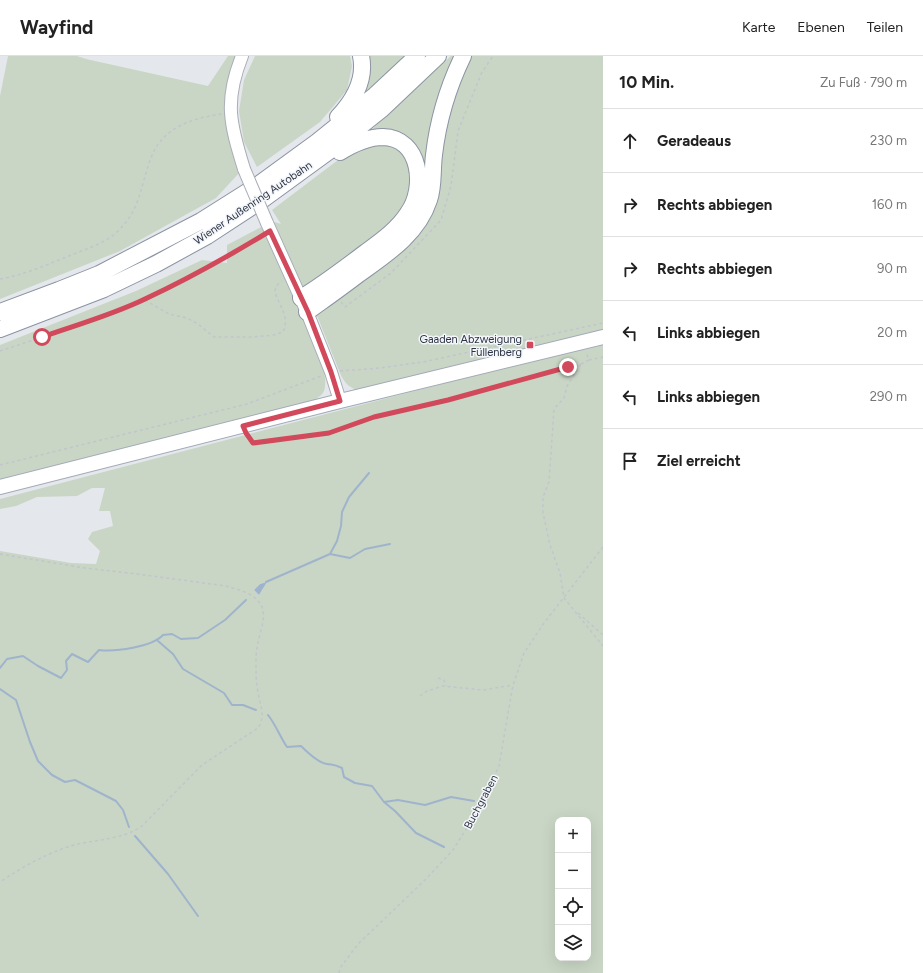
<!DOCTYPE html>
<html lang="de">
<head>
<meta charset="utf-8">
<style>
  :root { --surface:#fff; --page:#f2f2f2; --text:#222; --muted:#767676; --line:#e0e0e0 }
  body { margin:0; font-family:Figtree,sans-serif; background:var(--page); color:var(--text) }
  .controls { position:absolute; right:12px; bottom:12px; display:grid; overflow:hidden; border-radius:8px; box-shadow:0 4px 16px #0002 }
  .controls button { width:36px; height:36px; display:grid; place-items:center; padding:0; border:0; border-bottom:1px solid var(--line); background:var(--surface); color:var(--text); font:20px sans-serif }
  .stop { position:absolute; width:12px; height:12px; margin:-9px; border:3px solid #d1495b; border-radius:50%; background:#fff }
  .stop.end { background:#d1495b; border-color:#fff; box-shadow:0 1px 4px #0008 }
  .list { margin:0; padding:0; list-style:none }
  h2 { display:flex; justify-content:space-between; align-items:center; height:52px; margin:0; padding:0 16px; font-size:17px }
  h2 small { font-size:13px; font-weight:400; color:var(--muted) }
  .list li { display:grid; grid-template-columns:26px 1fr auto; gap:12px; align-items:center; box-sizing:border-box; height:64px; padding:0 16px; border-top:1px solid var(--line) }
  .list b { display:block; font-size:15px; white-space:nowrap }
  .list em { font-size:13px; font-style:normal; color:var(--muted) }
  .icon { flex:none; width:22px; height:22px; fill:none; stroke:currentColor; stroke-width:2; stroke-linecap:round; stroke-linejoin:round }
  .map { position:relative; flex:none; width:603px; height:917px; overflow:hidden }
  header { display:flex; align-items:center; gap:24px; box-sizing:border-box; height:56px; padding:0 20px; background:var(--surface); border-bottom:1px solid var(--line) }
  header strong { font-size:19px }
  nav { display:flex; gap:22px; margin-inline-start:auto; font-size:14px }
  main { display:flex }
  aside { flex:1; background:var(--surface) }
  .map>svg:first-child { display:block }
</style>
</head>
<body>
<header>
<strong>Wayfind</strong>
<nav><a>Karte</a><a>Ebenen</a><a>Teilen</a></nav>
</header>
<main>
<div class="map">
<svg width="603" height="917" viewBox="0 0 603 917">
  <rect width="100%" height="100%" fill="#e4e7ec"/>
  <path fill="#c9d6c5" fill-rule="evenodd" d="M8 0H77L86 3 208 30 228 0H238L229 26 240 116 216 142 120 195 0 243V40Z
    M255 0H350L352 10 347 34 320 66 257 111 244 86 239 55 244 24Z
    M365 0H406L358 42Z
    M451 0H603V917H0V495L71 507 96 508 100 495 88 483 92 476 113 470 110 455H99L105 432H92L77 440 37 441 16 450 0 453V443L503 312 357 334C348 331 344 326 340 317L316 257 271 165 281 168 272 154 342 101ZM267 526 259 539 254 534 260 528ZM558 764H588V902H558Z
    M263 170C280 209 297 247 313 286 318 299 327 315 325 330 325 337 320 340 315 344L0 427V289L136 235 202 204 227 207V189Z"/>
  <path fill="#9fb4cc" d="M267 526 259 539 254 534 260 528Z"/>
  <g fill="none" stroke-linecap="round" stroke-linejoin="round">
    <path stroke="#9fb4cc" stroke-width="2" d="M330 498 337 485 341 470 342 456 349 441 369 417
      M266 526 330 498 350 502 365 493 390 488
      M158 585 173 598 183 613 224 637 232 649H243L256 654
      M0 612 7 603 23 600 38 610 61 622 67 614 66 605 72 598 88 606 99 594C115 596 152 591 163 579L172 578 181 583 198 582 225 564 246 544
      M0 633 16 644 30 686 38 705 52 719 65 726 75 724 116 745 123 754 129 771
      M268 659C276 669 280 681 287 691L301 690C307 696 319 707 327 708 335 709 334 708 342 712L344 721 355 727 372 730 384 746 395 755 416 777 444 791
      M384 746 398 744 425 749 451 741 474 745
      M135 780 168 818 198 860"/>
    <defs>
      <path id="secondary" d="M242 0C224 45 230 68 244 113
        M267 167 307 256 331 316 340 345"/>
      <path id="primary" d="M0 431 340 345 603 281"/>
      <path id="highway" d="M338 61C354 44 366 24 361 0
        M301 242C324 228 345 212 366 196 381 185 398 173 408 157 426 132 421 82 383 81 367 81 353 88 340 96
        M0 256 59 234 99 218 201 165 258 129 317 86 374 40 417 0
        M307 256C325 243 342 231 359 218 387 198 418 178 429 144 434 130 432 114 434 99 438 64 448 31 463 0
        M0 273 104 233 156 208 207 180 262 144 332 93 382 53 438 0"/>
    </defs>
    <use href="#secondary" stroke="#a9aeb7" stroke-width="14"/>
    <use href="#primary" stroke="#a3abb8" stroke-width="16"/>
    <use href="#highway" stroke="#8b94a3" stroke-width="18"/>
    <path stroke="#c2c5cb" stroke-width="1.5" stroke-dasharray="3 3" stroke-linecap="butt" d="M0 223C24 219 46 209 69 200 85 193 105 188 118 175 141 153 140 130 151 102 162 71 193 62 222 58
      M145 244 169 258 187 262 198 268 214 281H251L274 279 283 276C294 253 262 237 282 225
      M341 246 345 251 391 217 441 164 451 130 458 75 482 16 493 0
      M0 295C39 282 80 270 118 255 168 235 216 207 263 179
      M589 304 603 301
      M581 308 567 330 564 342 554 353 549 426 543 441V457L550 489 560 517 564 542 603 590
      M340 315 380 312 423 306 603 267
      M247 379 253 387 329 377 374 361 448 344 581 308 589 304 586 296
      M0 409 247 348 321 320
      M0 498 85 512 137 518 226 530C239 534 256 537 262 551 266 563 260 576 258 587 256 594 256 601 256 609 256 618 256 627 258 636 260 649 266 660 258 672L202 709 142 770C122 784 97 783 74 789 47 797 24 810 0 826
      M578 557 603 579
      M438 622 444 624 446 630
      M420 640 427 635 443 630 483 634 513 629
      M339 917 340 912 358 888 425 824 453 794 480 751 499 710 513 629 524 597 544 567 603 491"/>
    <use href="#secondary" stroke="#fff" stroke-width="12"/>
    <use href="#primary" stroke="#fff" stroke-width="14"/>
    <use href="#highway" stroke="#fff" stroke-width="16"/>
    <defs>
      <path id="secondary-bridge" d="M244 113 267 167"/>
    </defs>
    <use href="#secondary-bridge" stroke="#a9aeb7" stroke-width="14" stroke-linecap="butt"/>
    <use href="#secondary-bridge" stroke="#fff" stroke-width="12"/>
  </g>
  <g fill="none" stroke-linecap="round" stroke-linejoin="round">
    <path stroke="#d1495b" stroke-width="5" d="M42 281C76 269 112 259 145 243 188 223 229 200 270 175L308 256 331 316 340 345 243 370 246 377 253 387 329 377 374 361 448 344 568 311"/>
  </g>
  <rect fill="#d1495b" stroke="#f4f6f9" stroke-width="1.5" x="526" y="285" width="8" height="8" rx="2"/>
  <g text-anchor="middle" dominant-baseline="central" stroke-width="3" stroke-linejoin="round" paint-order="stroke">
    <g font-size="11" fill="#2b3445" stroke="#f4f6f9">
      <text transform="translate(253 147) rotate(-34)">Wiener Außenring Autobahn</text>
      <text transform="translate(481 746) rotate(-62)">Buchgraben</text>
    </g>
    <g font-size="11" fill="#2b3445" stroke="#f4f6f9" text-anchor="end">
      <text x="522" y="283">Gaaden Abzweigung<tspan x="522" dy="13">Füllenberg</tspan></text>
    </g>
  </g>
</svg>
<div class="controls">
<button>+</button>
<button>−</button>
<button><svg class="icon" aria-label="locate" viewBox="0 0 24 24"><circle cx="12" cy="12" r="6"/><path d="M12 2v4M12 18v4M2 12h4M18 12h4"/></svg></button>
<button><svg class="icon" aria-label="layers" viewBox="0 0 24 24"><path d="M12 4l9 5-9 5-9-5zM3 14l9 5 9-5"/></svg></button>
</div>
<div class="stop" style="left:42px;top:281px"></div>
<div class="stop end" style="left:568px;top:311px"></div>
</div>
<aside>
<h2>10 Min.<small>Zu Fuß · 790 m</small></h2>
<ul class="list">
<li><svg class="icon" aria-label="ahead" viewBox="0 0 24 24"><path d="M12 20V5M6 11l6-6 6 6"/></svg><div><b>Geradeaus</b></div><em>230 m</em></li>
<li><svg class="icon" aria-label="right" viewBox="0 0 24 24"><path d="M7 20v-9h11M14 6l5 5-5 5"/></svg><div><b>Rechts abbiegen</b></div><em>160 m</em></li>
<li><svg class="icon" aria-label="right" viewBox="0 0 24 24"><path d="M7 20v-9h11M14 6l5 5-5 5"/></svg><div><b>Rechts abbiegen</b></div><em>90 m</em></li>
<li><svg class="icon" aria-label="left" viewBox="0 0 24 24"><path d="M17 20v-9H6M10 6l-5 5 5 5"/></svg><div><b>Links abbiegen</b></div><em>20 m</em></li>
<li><svg class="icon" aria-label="left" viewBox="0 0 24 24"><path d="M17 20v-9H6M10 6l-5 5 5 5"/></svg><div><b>Links abbiegen</b></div><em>290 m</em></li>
<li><svg class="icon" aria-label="arrive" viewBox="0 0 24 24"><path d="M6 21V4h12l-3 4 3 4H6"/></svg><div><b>Ziel erreicht</b></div></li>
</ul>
</aside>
</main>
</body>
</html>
